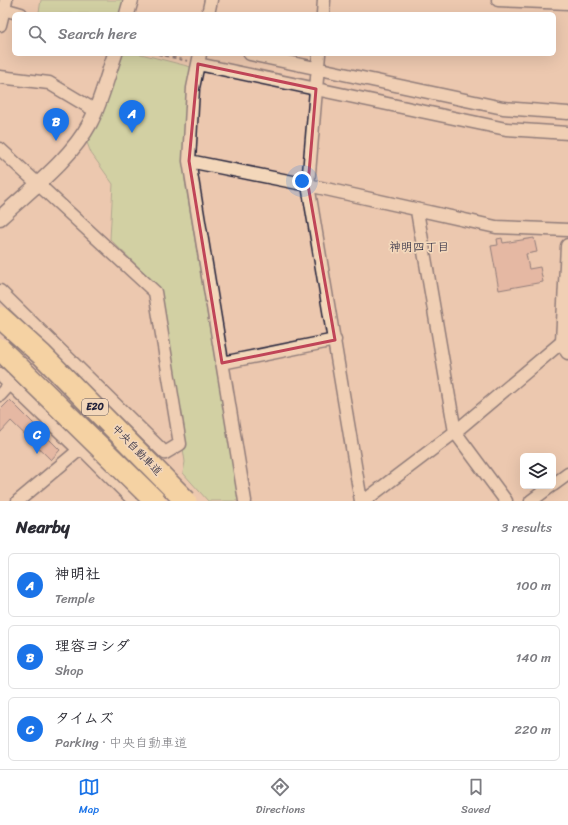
<!DOCTYPE html>
<html lang="en">
<head>
<meta charset="utf-8">
<style>
  :root { --surface:#fff; --page:#f2f2f3; --text:#2b2b33; --muted:#7c7c81; --line:#e1e1e2; --accent:#1a73e8 }
  body { margin:0; font-family:Sriracha,"Klee One",sans-serif; background:var(--page); color:var(--text) }
  .controls { position:absolute; right:12px; bottom:12px; display:grid; overflow:hidden; border-radius:6px; box-shadow:0 4px 16px #0002 }
  .controls button { width:36px; height:36px; display:grid; place-items:center; padding:0; border:0; border-bottom:1px solid var(--line); background:var(--surface); color:var(--text); font:20px sans-serif }
  .you { position:absolute; left:302px; top:181px; width:14px; height:14px; margin:-10px; border:3px solid #fff; border-radius:50%; background:#1a73e8; box-shadow:0 0 0 6px #1a73e833 }
  .badge { display:grid; place-items:center; width:26px; height:26px; border-radius:50%; background:var(--accent); color:#fff; font-size:13px; font-weight:700 }
  .pin { position:absolute; translate:-50% -33px; filter:drop-shadow(0 1px 2px #0008) }
  .pin::after { content:''; position:absolute; top:21px; width:14px; height:12px; background:inherit; clip-path:polygon(0 0,100% 0,50% 100%) }
  .list { margin:0; padding:0; list-style:none }
  h2 { display:flex; justify-content:space-between; align-items:center; height:52px; margin:0; padding:0 16px; font-size:17px }
  h2 small { font-size:13px; font-weight:400; color:var(--muted) }
  .list li { display:grid; grid-template-columns:26px 1fr auto; gap:12px; align-items:center; box-sizing:border-box; height:64px; margin:0 8px 8px; padding:0 8px; border:1px solid var(--line); border-radius:6px }
  .list b { display:block; font-size:15px; white-space:nowrap }
  .list p { margin:0; font-size:13px; white-space:nowrap; color:var(--muted) }
  .list em { font-size:13px; font-style:normal; color:var(--muted) }
  .icon { flex:none; width:22px; height:22px; fill:none; stroke:currentColor; stroke-width:2; stroke-linecap:round; stroke-linejoin:round }
  .map { position:relative; flex:none; width:568px; height:501px; overflow:hidden }
  .search { position:absolute; background:var(--surface); box-shadow:0 4px 16px #0002; left:12px; right:12px; top:12px; height:44px; display:flex; align-items:center; gap:10px; box-sizing:border-box; padding:0 14px; border-radius:6px; color:var(--muted); font-size:15px }
  .sheet { height:268px; background:var(--surface) }
  nav { display:flex; justify-content:space-around; align-items:center; box-sizing:border-box; height:56px; border-top:1px solid var(--line); background:var(--surface); font-size:11px; color:var(--muted) }
  nav a { display:grid; justify-items:center; gap:2px }
  nav .on { color:var(--accent) }
  .map>svg:first-child { display:block }
</style>
</head>
<body>
<div class="map">
<svg width="568" height="501" viewBox="0 0 568 501">
  <rect width="100%" height="100%" fill="#ecc8af"/>
  <filter id="ink" filterUnits="userSpaceOnUse"><feTurbulence type="fractalNoise" baseFrequency=".025" numOctaves="2"/><feDisplacementMap in="SourceGraphic" scale="8" xChannelSelector="R" yChannelSelector="G"/><feConvolveMatrix kernelMatrix="1 2 1 2 8 2 1 2 1" color-interpolation-filters="sRGB"/></filter>
  <g filter="url(#ink)">
    <path fill="#b1da96" stroke="#6a7e68" d="M41 0H124L120 14H43L39 12Z
      M119 54H141L191 67 185 127V181L234 473 241 501H208L183 473 185 462 159 287 110 239 113 184 91 153 86 140Z"/>
    <path fill="#dca496" stroke="#22223b" d="M502 238 503 243 534 238 537 252 526 254 529 269 540 267 543 282 499 290 491 246 498 245 497 239Z
      M10 400 60 450 51 460 11 421 0 433V410Z"/>
    <g fill="none" stroke-linecap="round" stroke-linejoin="round">
      <defs>
        <path id="minor" d="M498 0 568 3
          M0 8 21 14
          M208 14 211 0
          M323 14 324 0
          M0 25 6 0
          M200 54 193 88 189 161 245 501
          M250 54 503 108 568 113
          M319 54 308 185 361 501
          M198 64 506 129 568 133
          M0 77 49 83 96 111
          M0 149 155 292 180 444 165 453 0 291
          M189 161 308 185 496 227 568 230
          M417 211 455 432 506 501
          M222 363 335 340
          M0 374 79 450 85 452 134 501
          M0 395 10 384
          M553 485 568 474
          M18 501 79 450
          M364 501 455 432 563 341
          M531 501 551 486"/>
        <path id="tertiary" d="M127 14 131 0
          M0 218C30 190 71 159 90 123 101 102 107 77 115 54
          M568 246 563 341 568 352"/>
      </defs>
      <use href="#minor" stroke="#22223b" stroke-width="15"/>
      <use href="#tertiary" stroke="#22223b" stroke-width="17"/>
      <path stroke="#22223b" stroke-width="2" stroke-dasharray="4 3" stroke-linecap="butt" d="M158 54 188 61"/>
      <use href="#minor" stroke="#f3d7ba" stroke-width="12"/>
      <use href="#tertiary" stroke="#f3d7ba" stroke-width="14"/>
      <defs>
        <path id="motorway-bridge" d="M0 317 42 355 186 501
          M0 349 155 501"/>
      </defs>
      <use href="#motorway-bridge" stroke="#22223b" stroke-width="24" stroke-linecap="butt"/>
      <use href="#motorway-bridge" stroke="#fedd96" stroke-width="21"/>
    </g>
  </g>
  <path d="M0 0H568V501H0ZM198 64 316 89 308 185 335 340 222 363 189 161Z" fill="#ecc8af" fill-opacity=".55" fill-rule="evenodd"/>
  <path fill="none" stroke="#c04558" stroke-width="3" stroke-linejoin="round" d="M198 64 316 89 308 185 335 340 222 363 189 161Z"/>
  <g text-anchor="middle" dominant-baseline="central" stroke-width="3.5" stroke-linejoin="round" paint-order="stroke">
    <rect fill="#f3d7ba" stroke="#615861" stroke-width="1" x="82" y="399" width="26" height="16" rx="3"/>
    <g font-size="10" font-weight="bold" fill="#22223b">
      <text x="95" y="407">E20</text>
    </g>
    <g font-size="11" fill="#22223b" stroke="#f3d7ba">
      <text transform="translate(137 450) rotate(46)">中央自動車道</text>
    </g>
    <g font-size="12" fill="#22223b" stroke="#f3d7ba">
      <text x="419" y="247">神明四丁目</text>
    </g>
  </g>
</svg>
<div class="controls">
<button><svg class="icon" aria-label="layers" viewBox="0 0 24 24"><path d="M12 4l9 5-9 5-9-5zM3 14l9 5 9-5"/></svg></button>
</div>
<div class="you"></div>
<div class="pin badge" style="left:132px;top:133px">A</div>
<div class="pin badge" style="left:56px;top:141px">B</div>
<div class="pin badge" style="left:37px;top:454px">C</div>
<div class="search"><svg class="icon" aria-label="search" viewBox="0 0 24 24"><circle cx="10" cy="10" r="6"/><path d="M15 15l6 6"/></svg>Search here</div>
</div>
<section class="sheet">
<h2>Nearby<small>3 results</small></h2>
<ul class="list">
<li><span class="badge">A</span><div><b>神明社</b><p>Temple</p></div><em>100 m</em></li>
<li><span class="badge">B</span><div><b>理容ヨシダ</b><p>Shop</p></div><em>140 m</em></li>
<li><span class="badge">C</span><div><b>タイムズ</b><p>Parking · 中央自動車道</p></div><em>220 m</em></li>
</ul>
</section>
<nav>
<a class="on"><svg class="icon" aria-label="map" viewBox="0 0 24 24"><path d="M3 6l6-2 6 2 6-2v14l-6 2-6-2-6 2zM9 4v14M15 6v14"/></svg>Map</a>
<a><svg class="icon" aria-label="directions" viewBox="0 0 24 24"><path d="M12 3l9 9-9 9-9-9zM9 14v-3h6M13 9l2 2-2 2"/></svg>Directions</a>
<a><svg class="icon" aria-label="saved" viewBox="0 0 24 24"><path d="M7 4h10v16l-5-4-5 4z"/></svg>Saved</a>
</nav>
</body>
</html>
